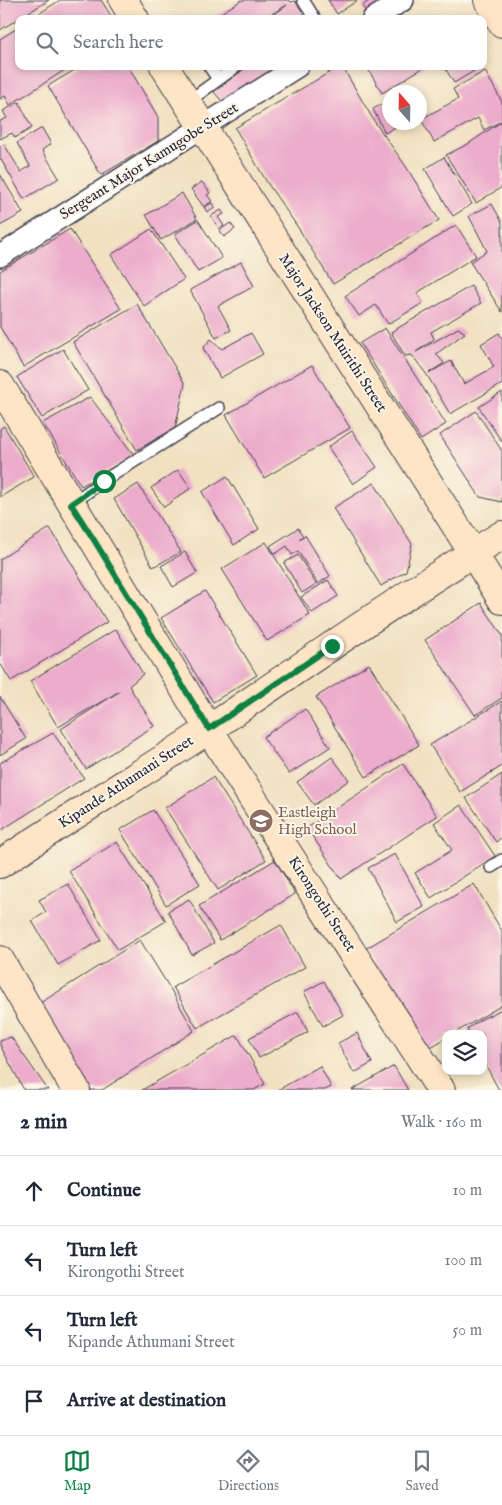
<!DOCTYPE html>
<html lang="en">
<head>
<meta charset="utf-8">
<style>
  :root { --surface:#fff; --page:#f2f2f3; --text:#1f2937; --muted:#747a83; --line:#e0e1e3; --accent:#0b8043 }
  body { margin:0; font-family:"IM FELL English",serif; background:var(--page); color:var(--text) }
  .controls { position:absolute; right:15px; bottom:15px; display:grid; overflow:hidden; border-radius:10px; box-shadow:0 2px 8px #0003 }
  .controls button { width:45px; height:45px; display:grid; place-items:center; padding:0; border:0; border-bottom:1px solid var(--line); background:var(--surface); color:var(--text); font:25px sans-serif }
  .compass { position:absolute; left:382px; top:85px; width:45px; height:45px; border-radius:50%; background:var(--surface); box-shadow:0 2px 8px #0003; rotate:340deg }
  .stop { position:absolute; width:15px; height:15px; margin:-11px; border:4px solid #0b8043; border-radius:50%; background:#fff }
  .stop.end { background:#0b8043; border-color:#fff; box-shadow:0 1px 5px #0008 }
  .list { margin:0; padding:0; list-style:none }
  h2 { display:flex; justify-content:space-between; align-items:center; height:65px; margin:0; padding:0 20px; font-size:21px }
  h2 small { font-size:16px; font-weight:400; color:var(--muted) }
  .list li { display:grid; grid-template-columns:32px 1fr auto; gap:15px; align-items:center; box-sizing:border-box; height:70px; padding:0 20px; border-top:1px solid var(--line) }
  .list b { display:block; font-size:19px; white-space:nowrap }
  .list p { margin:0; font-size:16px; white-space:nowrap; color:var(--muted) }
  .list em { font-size:16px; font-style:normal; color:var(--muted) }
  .icon { flex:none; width:28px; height:28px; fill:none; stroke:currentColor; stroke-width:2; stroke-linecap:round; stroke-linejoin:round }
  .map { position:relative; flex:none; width:502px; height:1090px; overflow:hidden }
  .search { position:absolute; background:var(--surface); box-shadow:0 2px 8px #0003; left:15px; right:15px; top:15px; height:55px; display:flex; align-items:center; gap:12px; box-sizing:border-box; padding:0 18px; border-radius:10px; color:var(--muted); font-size:19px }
  .sheet { height:345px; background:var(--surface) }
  nav { display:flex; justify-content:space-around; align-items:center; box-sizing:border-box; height:70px; border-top:1px solid var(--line); background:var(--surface); font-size:14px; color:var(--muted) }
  nav a { display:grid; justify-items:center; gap:2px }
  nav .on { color:var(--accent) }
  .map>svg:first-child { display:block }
</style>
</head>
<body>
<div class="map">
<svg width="502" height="1090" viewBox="0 0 502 1090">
  <rect width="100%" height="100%" fill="#fcf5e5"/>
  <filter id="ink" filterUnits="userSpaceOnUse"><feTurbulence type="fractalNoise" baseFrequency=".02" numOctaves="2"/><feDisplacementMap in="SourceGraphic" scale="10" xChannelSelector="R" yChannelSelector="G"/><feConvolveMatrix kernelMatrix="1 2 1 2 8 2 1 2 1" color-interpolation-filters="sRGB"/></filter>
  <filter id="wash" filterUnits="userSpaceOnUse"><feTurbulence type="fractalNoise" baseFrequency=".0096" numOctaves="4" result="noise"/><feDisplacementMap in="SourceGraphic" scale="20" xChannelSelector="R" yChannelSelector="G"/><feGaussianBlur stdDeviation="1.12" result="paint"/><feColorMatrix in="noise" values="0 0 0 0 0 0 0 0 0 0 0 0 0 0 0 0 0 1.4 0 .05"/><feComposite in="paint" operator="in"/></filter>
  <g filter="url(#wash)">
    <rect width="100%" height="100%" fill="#f1e1c1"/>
    <g id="blocks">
      <path fill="#ecaccc" d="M0 0H49L0 30Z
        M60 0H101L113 19H31Z
        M242 0H289L291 2 295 1 308 19H268L287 5 263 19H211Z
        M328 0H358L337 14Z
        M370 0H391L369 16 362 6Z
        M19 27V66H71L10 105 5 96 0 99V39Z
        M81 66H128L158 117V141L101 175 48 86Z
        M247 66H272L273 68 225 105 214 92Z
        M340 66H342L374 121 405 165 439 220 333 284 299 229 268 184 235 128Z
        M373 66H426L382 93 368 69Z
        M444 66H478L479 68 454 83Z
        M485 71 502 102V121L484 130 478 118 434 142 421 119 458 99 453 89Z
        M389 101V122H404L385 133 373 109Z
        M19 102 32 128 15 138 12 133 0 139V121L7 118 3 111Z
        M502 121V187L476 203 446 155 468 144Z
        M42 128 51 144 42 150 59 178 24 199 0 158V146L4 144 21 172 30 166 17 143Z
        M444 157 472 204 453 216 425 169Z
        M0 174 23 213 0 226Z
        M202 182 210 193 207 195 212 201 205 206H203L191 189Z
        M182 193 197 219 161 240 146 215Z
        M212 203 215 208 207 212 204 207Z
        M492 204 502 222V312L470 262 487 251 469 216Z
        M221 210 224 214 218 217 224 226 219 229 211 216Z
        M198 220 222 258 198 272 175 234Z
        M230 223 235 229 224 237 219 231Z
        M456 225 476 256 417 293 423 303 388 324 376 305 359 316 345 296Z
        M70 229 121 309 23 367 0 327V271Z
        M151 229 184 279 144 306 111 255Z
        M241 262 254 286 218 306 231 330 216 338 190 290Z
        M471 286 481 303 431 332 434 339 416 352 458 328 465 333 436 354 444 363 429 373 451 361 464 384 494 367 481 344 499 333 502 338V384L450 414 427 375 412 355 405 356 391 332Z
        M137 304 185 384 175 428 137 450 73 342Z
        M385 328 446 424 421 440 360 343Z
        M251 333 263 354 220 378 203 348 211 339 222 349Z
        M63 349 88 390 42 418 17 377Z
        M312 365 350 428 264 478 226 415Z
        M502 392V442L479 407Z
        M90 397 134 455 81 486 43 423Z
        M476 411 502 451V502L480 497 440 435Z
        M4 426 34 477 0 497V429Z
        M352 431 377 467 353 484 328 447Z
        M178 470 191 488 164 507 151 488Z
        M227 476 259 529 234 545 202 492Z
        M374 483 412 544 406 571 381 586 333 508Z
        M138 484 181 552 153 567 114 499Z
        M50 528 107 622 11 681 0 663V559Z
        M298 528 303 536 299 539 305 535 330 576 318 584 298 551 292 555 287 546 275 554 270 546Z
        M266 542 310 615 267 641 222 569Z
        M185 552 197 573 173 587 161 566Z
        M298 555 316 584 302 593 284 563Z
        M328 580 338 596 312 613 301 597Z
        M205 591 257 675 213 702 161 618Z
        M481 603 502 635V698L475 715 425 640Z
        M116 629 143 674 129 686 154 726 86 769 61 729 120 691 58 727 30 681Z
        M369 664 419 745 366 777 316 697Z
        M0 697 26 739 0 755Z
        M502 701V766L460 792 430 745Z
        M305 709 330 747 289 774 263 737Z
        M53 733 84 778 0 831V763Z
        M332 757 349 780 314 805 297 782Z
        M403 764 437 816 341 879 307 828Z
        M502 774V837L496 842 466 798Z
        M213 777 266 860 218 890 165 808Z
        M461 805 495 856 431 898 415 873 452 850 434 823Z
        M153 810 200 884 166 905 120 830Z
        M117 842 166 921 118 950 69 871Z
        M395 854 424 907 397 922 368 868Z
        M275 860 295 894 220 940 199 906Z
        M68 884 101 940 58 965 32 921 46 912 39 900Z
        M474 884 502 931V1005L453 1034H446V1038L426 1050 365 949Z
        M189 899 214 943 192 955 168 911Z
        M281 925 305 967 197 1028 173 987Z
        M140 940 171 990 194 1031 102 1090H91L37 1005Z
        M324 981 343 1015 323 1026 304 992Z
        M502 1009V1090H499L483 1060V1034H469L467 1029 480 1020Z
        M298 1012 308 1032 259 1058 249 1038Z
        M357 1033 372 1063 354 1073 338 1043Z
        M237 1035 265 1084 254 1090H142Z
        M11 1037 48 1090H24L0 1045V1041Z
        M320 1066 331 1087 325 1090H278Z
        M394 1066 408 1090H352Z"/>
    </g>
  </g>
  <g filter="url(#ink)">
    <use href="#blocks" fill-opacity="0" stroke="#413f4f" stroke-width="1"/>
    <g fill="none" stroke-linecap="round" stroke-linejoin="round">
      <defs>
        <path id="lane" d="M303 0 315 19
          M209 66 218 79
          M186 103 237 66
          M71 504 103 481 219 408
          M491 867 502 860"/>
        <path id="street" d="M373 19 403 0
          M0 256 298 66"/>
        <path id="secondary" d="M123 0 135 19
          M488 0 502 23
          M164 66 473 553 502 600
          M0 385C69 500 138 614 208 728 284 849 363 969 441 1090
          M0 864C70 817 141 774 211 728 307 663 402 596 502 535
          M0 960 76 1090"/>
      </defs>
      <use href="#lane" stroke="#413f4f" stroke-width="14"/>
      <use href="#street" stroke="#413f4f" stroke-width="24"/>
      <use href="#secondary" stroke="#413f4f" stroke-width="30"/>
      <use href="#lane" stroke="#fff" stroke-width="11"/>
      <use href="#street" stroke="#fff" stroke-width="21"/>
      <use href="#secondary" stroke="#fde5c5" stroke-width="28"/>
    </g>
  </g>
  <g fill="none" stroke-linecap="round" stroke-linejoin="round" filter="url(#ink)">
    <path stroke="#0b8043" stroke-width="6" d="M104 481 71 504 94 540 209 729 332 646"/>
  </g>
  <defs>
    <symbol id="school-disc" viewBox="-11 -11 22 22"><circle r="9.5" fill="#8d6e63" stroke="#fcf5e5"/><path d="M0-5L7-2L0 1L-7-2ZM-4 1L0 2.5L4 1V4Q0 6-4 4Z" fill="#fff"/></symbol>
  </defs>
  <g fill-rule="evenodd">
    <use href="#school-disc" x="247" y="807" width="28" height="28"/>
  </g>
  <g text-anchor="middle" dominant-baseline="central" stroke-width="4" stroke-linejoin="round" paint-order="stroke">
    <g font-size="15" fill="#22223b" stroke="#fcf5e5">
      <text transform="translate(149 161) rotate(-32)">Sergeant Major Kamugobe Street</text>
      <text transform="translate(333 333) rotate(57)">Major Jackson Muirithi Street</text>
      <text transform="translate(126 782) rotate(-33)">Kipande Athumani Street</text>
      <text transform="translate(322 904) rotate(57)">Kirongothi Street</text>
    </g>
    <g font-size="15" fill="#785e54" stroke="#fcf5e5" text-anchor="start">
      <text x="278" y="812">Eastleigh<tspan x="278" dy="17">High School</tspan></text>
    </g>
  </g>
</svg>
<div class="controls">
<button><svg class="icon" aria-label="layers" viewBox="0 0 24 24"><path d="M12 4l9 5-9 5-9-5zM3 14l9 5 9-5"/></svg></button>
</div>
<svg class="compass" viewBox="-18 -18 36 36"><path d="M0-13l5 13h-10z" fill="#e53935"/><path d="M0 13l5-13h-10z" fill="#747a83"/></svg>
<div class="stop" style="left:104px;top:481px"></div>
<div class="stop end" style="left:332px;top:646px"></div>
<div class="search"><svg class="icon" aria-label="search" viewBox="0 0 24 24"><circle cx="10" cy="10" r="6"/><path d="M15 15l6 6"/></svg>Search here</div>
</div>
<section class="sheet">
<h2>2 min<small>Walk · 160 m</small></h2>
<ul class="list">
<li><svg class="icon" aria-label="ahead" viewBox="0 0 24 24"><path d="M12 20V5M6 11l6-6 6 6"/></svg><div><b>Continue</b></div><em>10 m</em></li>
<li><svg class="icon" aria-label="left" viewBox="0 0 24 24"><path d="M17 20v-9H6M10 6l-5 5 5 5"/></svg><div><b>Turn left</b><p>Kirongothi Street</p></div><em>100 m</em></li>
<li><svg class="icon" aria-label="left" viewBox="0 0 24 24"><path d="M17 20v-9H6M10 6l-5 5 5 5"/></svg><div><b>Turn left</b><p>Kipande Athumani Street</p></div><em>50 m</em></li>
<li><svg class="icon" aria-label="arrive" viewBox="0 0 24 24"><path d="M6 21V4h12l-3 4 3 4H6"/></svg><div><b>Arrive at destination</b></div></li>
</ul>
</section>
<nav>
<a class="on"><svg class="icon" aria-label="map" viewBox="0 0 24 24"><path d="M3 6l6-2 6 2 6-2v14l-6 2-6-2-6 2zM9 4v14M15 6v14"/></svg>Map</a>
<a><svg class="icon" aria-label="directions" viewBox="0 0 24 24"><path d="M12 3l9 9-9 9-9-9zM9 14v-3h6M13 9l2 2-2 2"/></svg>Directions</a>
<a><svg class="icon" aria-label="saved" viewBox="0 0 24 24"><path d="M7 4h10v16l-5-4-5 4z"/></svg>Saved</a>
</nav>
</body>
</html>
